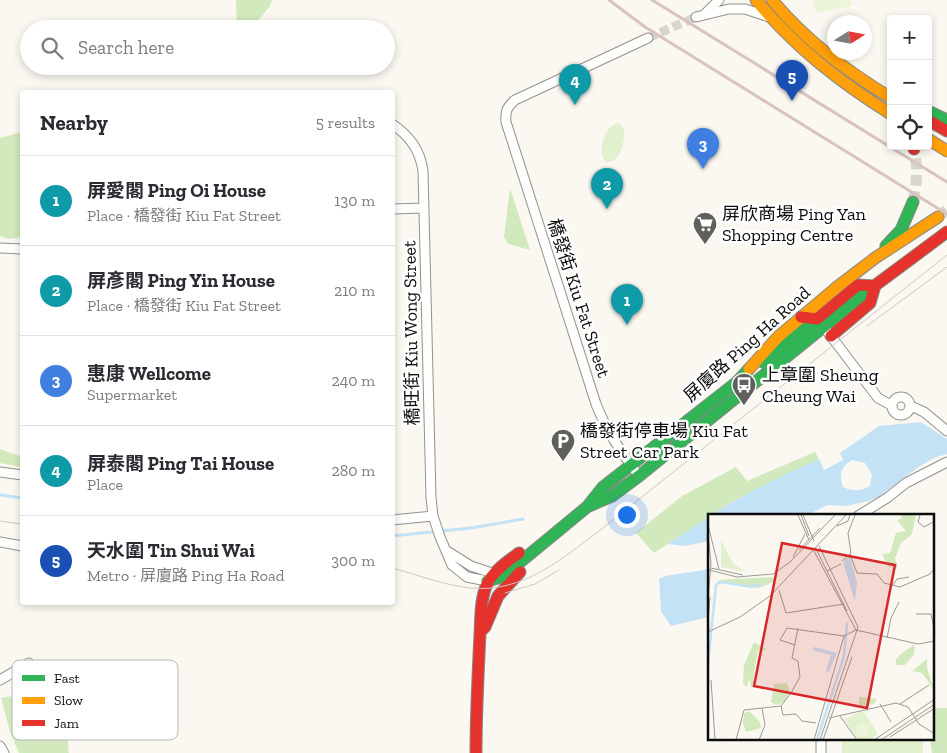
<!DOCTYPE html>
<html lang="en">
<head>
<meta charset="utf-8">
<style>
  :root { --surface:#fff; --page:#f7f7f7; --text:#2b2b33; --muted:#7c7c81; --line:#e1e1e2; --accent:#d93025 }
  body { margin:0; font-family:"Zilla Slab","Noto Sans TC",serif; background:var(--page); color:var(--text) }
  .controls { position:absolute; right:15px; top:15px; display:grid; overflow:hidden; border-radius:5px; box-shadow:0 2px 8px #0003 }
  .controls button { width:45px; height:45px; display:grid; place-items:center; padding:0; border:0; border-bottom:1px solid var(--line); background:var(--surface); color:var(--text); font:25px sans-serif }
  .compass { position:absolute; left:827px; top:15px; width:45px; height:45px; border-radius:50%; background:var(--surface); box-shadow:0 2px 8px #0003; rotate:79deg }
  .you { position:absolute; left:626px; top:514px; width:18px; height:18px; margin:-12px; border:4px solid #fff; border-radius:50%; background:#1a73e8; box-shadow:0 0 0 8px #1a73e833 }
  .badge { display:grid; place-items:center; width:32px; height:32px; border-radius:50%; background:var(--accent); color:#fff; font-size:16px; font-weight:700 }
  .pin { position:absolute; translate:-50% -41px; filter:drop-shadow(0 1px 2px #0008) }
  .pin::after { content:''; position:absolute; top:26px; width:18px; height:15px; background:inherit; clip-path:polygon(0 0,100% 0,50% 100%) }
  .list { margin:0; padding:0; list-style:none }
  h2 { display:flex; justify-content:space-between; align-items:center; height:65px; margin:0; padding:0 20px; font-size:21px }
  h2 small { font-size:16px; font-weight:400; color:var(--muted) }
  .list li { display:grid; grid-template-columns:32px 1fr auto; gap:15px; align-items:center; box-sizing:border-box; height:90px; padding:0 20px; border-top:1px solid var(--line) }
  .list b { display:block; font-size:19px; white-space:nowrap }
  .list p { margin:0; font-size:16px; white-space:nowrap; color:var(--muted) }
  .list em { font-size:16px; font-style:normal; color:var(--muted) }
  .icon { flex:none; width:28px; height:28px; fill:none; stroke:currentColor; stroke-width:2; stroke-linecap:round; stroke-linejoin:round }
  .map { position:relative; flex:none; width:947px; height:753px; overflow:hidden }
  .search { position:absolute; background:var(--surface); box-shadow:0 2px 8px #0003; left:20px; top:20px; width:375px; height:55px; display:flex; align-items:center; gap:12px; box-sizing:border-box; padding:0 18px; border-radius:28px; color:var(--muted); font-size:19px }
  .panel { position:absolute; background:var(--surface); box-shadow:0 2px 8px #0003; left:20px; top:90px; width:375px; height:515px; border-radius:5px }
  .map>svg:first-child { display:block }
</style>
</head>
<body>
<div class="map">
<svg width="947" height="753" viewBox="0 0 947 753">
  <rect width="100%" height="100%" fill="#faf8f0"/>
  <path fill="#e1f1ce" d="M620 123 624 130C625 142 621 162 606 163L602 156C601 144 605 124 620 123Z
    M842 739H923V753H842Z"/>
  <path fill="#d1e9bc" d="M236 0H272L270 6 251 29H237Z
    M22 132V237L9 239 0 236V138Z
    M510 188 530 250 508 244 504 237Z
    M0 449 22 457V467L0 463Z
    M815 452 819 459 734 501 654 553 636 533 682 496 736 467 747 481Z
    M62 688 69 753H19L10 732 1 698Z
    M933 708H947V753H932L930 739H933Z"/>
  <path fill="#ecf5d8" d="M813 0H851L852 6 816 13Z"/>
  <path fill="#c3e2f6" fill-rule="evenodd" d="M921 422 947 439V454L934 458 920 466 878 497 869 501 846 506 828 505 807 515H711C746 493 782 476 819 459L824 470 843 460 840 453 879 426ZM852 460 865 463 872 475 870 486C860 491 853 492 843 487 839 474 840 468 852 460Z
    M709 517V541L685 546 668 544Z
    M709 568V617L671 626 661 611 659 579 665 576 704 570Z"/>
  <g fill="none" stroke-linecap="round" stroke-linejoin="round">
    <path stroke="#c3e2f6" stroke-width="3" d="M0 495 22 498
      M392 536 471 528 523 519"/>
    <path stroke="#d6d5ce" stroke-width="9" stroke-dasharray="9 4.5" stroke-linecap="butt" d="M648 38 696 17"/>
    <path stroke="#d6d5ce" stroke-width="11" stroke-dasharray="11 5.5" stroke-linecap="butt" d="M913 202C917 184 918 167 914 149
      M938 217 947 210"/>
    <defs>
      <path id="street" d="M705 14 719 0
        M696 17 729 9H745L769 17
        M392 124C410 136 420 150 423 171L431 497 433 516 440 537 452 565 467 577 487 581
        M392 209 424 208
        M0 248 22 249
        M827 331 878 398 891 405
        M892 406a9 9 0 1 1 18 0a9 9 0 1 1-18 0Z
        M911 406 924 412 947 431
        M0 472 22 475
        M639 476C621 452 607 432 596 404L506 122C505 111 507 107 515 100L648 38
        M858 516 887 498 906 483 947 462
        M392 520 433 516
        M0 542 22 546
        M447 551 471 566 498 575
        M0 680 29 663
        M0 746 4 753
        M821 753V739"/>
      <path id="fast" d="M928 111 947 120
        M886 246 901 230 913 202
        M763 362 810 325 821 326
        M589 506 612 496 639 476 873 287
        M487 581 502 577 587 507 603 487 737 382 749 369"/>
      <path id="slow" d="M756 0C795 47 840 82 891 114
        M772 0C806 41 846 71 891 98
        M928 139 947 151
        M749 369 778 337 836 288 875 258 938 217"/>
      <path id="jam" d="M928 120 947 131
        M913 146 914 149
        M873 287 947 232
        M801 317 817 319 858 285 875 286 870 303 831 336
        M482 630 485 627 498 596 520 572
        M476 753C476 713 478 674 480 634 481 617 480 598 488 582 495 570 508 561 519 553"/>
    </defs>
    <use href="#street" stroke="#93928f" stroke-width="11"/>
    <use href="#fast" stroke="#8a8985" stroke-width="13"/>
    <use href="#slow" stroke="#8a8985" stroke-width="13"/>
    <use href="#jam" stroke="#8a8985" stroke-width="13"/>
    <use href="#street" stroke="#fefefd" stroke-width="9"/>
    <use href="#fast" stroke="#30b455" stroke-width="11"/>
    <use href="#slow" stroke="#ff9f0a" stroke-width="11"/>
    <use href="#jam" stroke="#e5322d" stroke-width="11"/>
    <path stroke="#d8c3c2" stroke-width="1" d="M867 326 947 267
      M0 521 22 524
      M392 568C418 575 444 585 470 588 523 593 560 560 599 531L947 255
      M505 593 535 584 559 570"/>
    <path stroke="#d8c3c2" stroke-width="3" d="M609 0 645 27 947 214
      M652 0 947 182"/>
  </g>
  <defs>
    <symbol id="supermarket-pin" viewBox="-11 -11 22 30"><path d="M0 17L-7.5 6A9.5 9.5 0 1 1 7.5 6Z" fill="#5f5f5c" stroke="#fff"/><path d="M-6-5.5h2.5l.6 2H6L4.5 2H-2.5L-4.4-4H-6ZM-1.5 3.2a1.3 1.3 0 1 0 .1 0ZM3 3.2a1.3 1.3 0 1 0 .1 0Z" fill="#fff"/></symbol>
    <symbol id="bus-pin" viewBox="-11 -11 22 30"><path d="M0 17L-7.5 6A9.5 9.5 0 1 1 7.5 6Z" fill="#5f5f5c" stroke="#fff"/><path d="M-5-6H5V4H4V6H2V4H-2V6H-4V4H-5ZM-3.5-4V0h7V-4ZM-3.5 1.2v1.5H-2V1.2ZM2 1.2v1.5H3.5V1.2Z" fill="#fff"/></symbol>
    <symbol id="parking-pin" viewBox="-11 -11 22 30"><path d="M0 17L-7.5 6A9.5 9.5 0 1 1 7.5 6Z" fill="#5f5f5c" stroke="#fff"/><path d="M-3.5-5.5H1a3.5 3.5 0 0 1 0 7H-1V5.5H-3.5ZM-1-3.4V-.6H.8a1.4 1.4 0 0 0 0-2.8Z" fill="#fff"/></symbol>
  </defs>
  <g fill-rule="evenodd">
    <use href="#supermarket-pin" x="691" y="210" width="28" height="38"/>
    <use href="#bus-pin" x="730" y="371" width="28" height="38"/>
    <use href="#parking-pin" x="549" y="427" width="28" height="38"/>
  </g>
  <g text-anchor="middle" dominant-baseline="central" stroke-width="5" stroke-linejoin="round" paint-order="stroke">
    <g font-size="18" fill="#0c0c0c" stroke="#fff" text-anchor="start">
      <text x="722" y="214">屏欣商場 Ping Yan<tspan x="722" dy="21">Shopping Centre</tspan></text>
      <text x="762" y="375">上章圍 Sheung<tspan x="762" dy="21">Cheung Wai</tspan></text>
      <text x="580" y="431">橋發街停車場 Kiu Fat<tspan x="580" dy="21">Street Car Park</tspan></text>
    </g>
    <g font-size="18" fill="#0c0c0c" stroke="#fff">
      <text transform="translate(579 298) rotate(72)">橋發街 Kiu Fat Street</text>
      <text transform="translate(411 333) rotate(-91)">橋旺街 Kiu Wong Street</text>
      <text transform="translate(747 344) rotate(-42)">屏廈路 Ping Ha Road</text>
    </g>
  </g>
  <g transform="translate(708 514)">
    <rect width="226" height="226" fill="#faf8f0"/>
    <path d="M13 26 25 49 38 58 13 53ZM155 197 170 220 161 226H150L136 205Z" fill="#e1f1ce"/>
    <path d="M193 1H208L204 20 193 29 187 44 190 54 180 53 174 40 182 39 188 19 198 17 189 6 193 5ZM64 63 67 67 51 74 8 66ZM46 128 59 136H50L45 166 49 173H43L41 164 39 173 35 170 36 151ZM207 130 206 140 197 151H188V145L194 139ZM219 145V154L226 176 214 159 204 157ZM79 169 82 178 76 188 69 191 63 188 66 170ZM151 183 164 184 169 185 166 190 151 192ZM41 197 52 208 53 214 38 218 35 208 36 199Z" fill="#d1e9bc"/>
    <path d="M147 216a7 7 0 1 1 14 0a7 7 0 1 1-14 0Z" fill="#ecf5d8"/>
    <path d="M142 42 149 68 147 87 136 52V46ZM107 133 129 139 121 158 118 157 123 141 104 136Z" fill="#c3e2f6"/>
    <path fill="none" stroke="#c3e2f6" stroke-width="2.5" d="M0 149 8 71 12 68 44 73 54 70M109 226 136 142 139 109"/>
    <path fill="none" stroke="#9b9a95" stroke-width="1" d="M90 1 101 26M93 1 101 22M95 1 106 27M212 1 210 8 216 13 227 7M0 11 11 55M129 12 140 7 142 1M0 20 3 49 0 85M111 32 150 113 112 226M108 35 139 97M91 36 112 14M106 37 148 116 210 130 227 127M142 40 149 59 169 60 176 69 192 73 222 60 227 54M85 43 97 20M134 47 143 39 140 19 147 1M3 54 35 61M1 56 29 63 65 60 82 48 127 1M119 57 133 50M185 71 189 65 201 63M71 76 78 99 136 90M208 100H223L227 119M0 106 2 83M0 118 32 103 62 82 138 1M179 124 183 104 191 88M87 131 72 126 79 114 136 122 148 116M3 166 7 226M172 190 183 208M192 190 221 171M73 192 75 201 88 200 94 207 108 209M132 202 149 226M121 204 188 189 200 193 211 210M211 210 227 220M182 223 227 194M28 226 36 196 73 192 83 179 92 163 90 147 84 144 90 114M51 226 57 211 54 194M106 226 136 122M115 226 144 143M166 226 227 185M173 226 227 190"/>
    <path fill="#d62828" fill-opacity="0.15" stroke="#d62828" stroke-width="2.5" d="M74 29 187 51 159 194 46 172Z"/>
    <rect width="226" height="226" fill="none" stroke="#0c0c0c" stroke-width="2.5"/>
  </g>
  <rect x="12" y="660" width="166" height="80" rx="8" fill="#fff" stroke="#b6b6b6" stroke-width="1"/>
  <rect x="22" y="675" width="23" height="6" fill="#30b455"/>
  <rect x="22" y="697" width="23" height="7" fill="#ff9f0a"/>
  <rect x="22" y="720" width="23" height="6" fill="#e5322d"/>
  <g font-size="14" fill="#0c0c0c">
    <text x="54" y="683">Fast</text>
    <text x="54" y="705">Slow</text>
    <text x="54" y="728">Jam</text>
  </g>
</svg>
<div class="controls">
<button>+</button>
<button>−</button>
<button><svg class="icon" aria-label="locate" viewBox="0 0 24 24"><circle cx="12" cy="12" r="6"/><path d="M12 2v4M12 18v4M2 12h4M18 12h4"/></svg></button>
</div>
<svg class="compass" viewBox="-18 -18 36 36"><path d="M0-13l5 13h-10z" fill="#e53935"/><path d="M0 13l5-13h-10z" fill="#7c7c81"/></svg>
<div class="you"></div>
<div class="pin badge" style="left:627px;top:325px;background:#0f9aa8">1</div>
<div class="pin badge" style="left:607px;top:209px;background:#0f9aa8">2</div>
<div class="pin badge" style="left:703px;top:169px;background:#3f7fe0">3</div>
<div class="pin badge" style="left:575px;top:105px;background:#0f9aa8">4</div>
<div class="pin badge" style="left:792px;top:101px;background:#1a4fb4">5</div>
<div class="search"><svg class="icon" aria-label="search" viewBox="0 0 24 24"><circle cx="10" cy="10" r="6"/><path d="M15 15l6 6"/></svg>Search here</div>
<section class="panel">
<h2>Nearby<small>5 results</small></h2>
<ul class="list">
<li><span class="badge" style="background:#0f9aa8">1</span><div><b>屏愛閣 Ping Oi House</b><p>Place · 橋發街 Kiu Fat Street</p></div><em>130 m</em></li>
<li><span class="badge" style="background:#0f9aa8">2</span><div><b>屏彥閣 Ping Yin House</b><p>Place · 橋發街 Kiu Fat Street</p></div><em>210 m</em></li>
<li><span class="badge" style="background:#3f7fe0">3</span><div><b>惠康 Wellcome</b><p>Supermarket</p></div><em>240 m</em></li>
<li><span class="badge" style="background:#0f9aa8">4</span><div><b>屏泰閣 Ping Tai House</b><p>Place</p></div><em>280 m</em></li>
<li><span class="badge" style="background:#1a4fb4">5</span><div><b>天水圍 Tin Shui Wai</b><p>Metro · 屏廈路 Ping Ha Road</p></div><em>300 m</em></li>
</ul>
</section>
</div>
</body>
</html>
